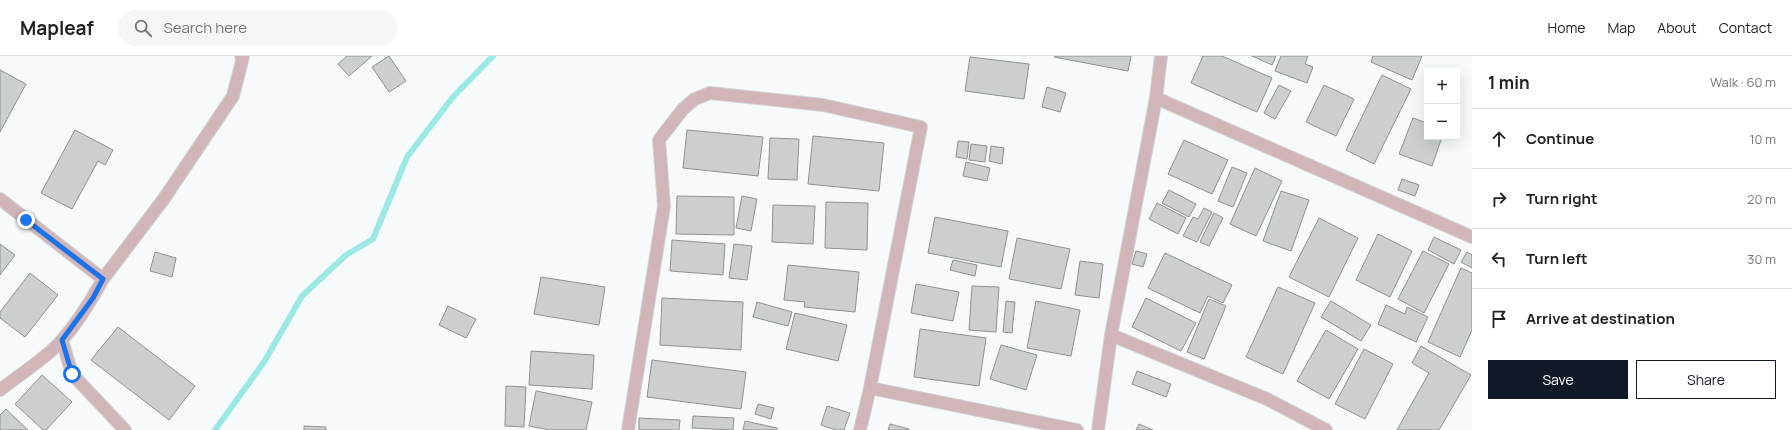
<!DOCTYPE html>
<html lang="en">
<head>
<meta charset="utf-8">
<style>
  :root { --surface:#fff; --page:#f6f6f6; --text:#222; --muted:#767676; --line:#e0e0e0; --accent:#111827 }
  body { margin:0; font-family:Manrope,sans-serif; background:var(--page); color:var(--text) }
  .controls { position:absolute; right:12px; top:12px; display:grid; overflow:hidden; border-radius:0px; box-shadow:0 4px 16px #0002 }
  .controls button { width:36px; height:36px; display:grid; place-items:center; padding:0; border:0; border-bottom:1px solid var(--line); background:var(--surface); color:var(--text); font:20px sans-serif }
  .stop { position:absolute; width:12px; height:12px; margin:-9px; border:3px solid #1a73e8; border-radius:50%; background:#fff }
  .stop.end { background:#1a73e8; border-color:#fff; box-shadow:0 1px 4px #0008 }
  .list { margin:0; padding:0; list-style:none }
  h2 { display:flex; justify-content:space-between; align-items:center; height:52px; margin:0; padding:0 16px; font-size:17px }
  h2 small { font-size:13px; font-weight:400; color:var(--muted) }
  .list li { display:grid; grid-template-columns:26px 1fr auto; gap:12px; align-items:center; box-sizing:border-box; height:60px; padding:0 16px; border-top:1px solid var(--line) }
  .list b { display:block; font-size:15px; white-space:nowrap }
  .list em { font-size:13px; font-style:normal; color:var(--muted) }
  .actions { display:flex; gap:8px; padding:12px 16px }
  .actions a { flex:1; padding:9px 0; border:1px solid var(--accent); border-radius:0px; text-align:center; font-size:14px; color:var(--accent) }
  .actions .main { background:var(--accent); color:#fff }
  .icon { flex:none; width:22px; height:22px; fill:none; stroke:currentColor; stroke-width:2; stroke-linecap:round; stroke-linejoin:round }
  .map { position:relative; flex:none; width:1472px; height:374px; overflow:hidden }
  header { display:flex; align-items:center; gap:24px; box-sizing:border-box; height:56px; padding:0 20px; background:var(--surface); border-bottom:1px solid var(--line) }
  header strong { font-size:19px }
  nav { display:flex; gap:22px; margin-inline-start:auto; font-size:14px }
  .search { width:280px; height:36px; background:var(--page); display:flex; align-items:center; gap:10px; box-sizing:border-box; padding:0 14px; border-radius:22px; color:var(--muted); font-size:15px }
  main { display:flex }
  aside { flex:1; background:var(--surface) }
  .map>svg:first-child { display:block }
</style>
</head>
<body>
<header>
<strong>Mapleaf</strong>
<div class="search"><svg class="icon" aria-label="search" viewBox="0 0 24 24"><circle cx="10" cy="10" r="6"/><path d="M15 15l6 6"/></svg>Search here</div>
<nav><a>Home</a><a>Map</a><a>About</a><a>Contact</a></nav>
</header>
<main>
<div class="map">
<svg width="1472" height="374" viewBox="0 0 1472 374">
  <rect width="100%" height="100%" fill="#f6fafa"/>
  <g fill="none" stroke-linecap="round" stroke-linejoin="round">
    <path stroke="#9be8e5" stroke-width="6" d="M215 374 264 306 302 240 346 199 373 183 407 101 453 41 493 0"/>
  </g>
  <path fill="#cbd0cf" stroke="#8e9392" d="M347 0H372L349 20 338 8Z
    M389 0 406 25 389 36 372 11Z
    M1055 0H1131L1128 15 1054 1Z
    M1203 0H1222L1272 22 1257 56 1191 27Z
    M1252 0H1276L1272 9Z
    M1281 0H1308L1305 8 1313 11 1307 27 1275 15Z
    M1373 0H1422L1412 24 1371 6Z
    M970 1 1029 8 1024 43 965 35Z
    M0 14 26 28 0 76Z
    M1382 19 1411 33 1374 108 1346 94Z
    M1279 29 1291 35 1275 63 1264 57Z
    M1324 29 1354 43 1336 80 1306 66Z
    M1047 31 1066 37 1060 56 1042 51Z
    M1413 62 1427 67V81H1442L1432 110 1399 98Z
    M75 74 113 94 105 109 98 105 72 153 41 137Z
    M687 74 763 81 758 120 683 112Z
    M813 80 884 87 879 135 808 128Z
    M770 82 799 83 797 124 768 123Z
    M1184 84 1228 104 1212 138 1168 118Z
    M958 85 969 86 967 103 956 101Z
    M971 88 987 90 985 106 969 104Z
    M991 90 1004 92 1002 108 989 105Z
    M966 106 990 112 987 125 963 120Z
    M1232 111 1247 117 1233 151 1218 145Z
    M1255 112 1282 125 1256 180 1230 168Z
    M1402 123 1419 129 1415 140 1398 134Z
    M1169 134 1196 148 1189 161 1162 147Z
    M1281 135 1309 144 1291 195 1263 185Z
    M677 140 734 141V179L676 178Z
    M742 140 757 143 751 175 736 172Z
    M826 146 868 147 867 194 825 192Z
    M1157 147 1186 162 1178 178 1149 163Z
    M773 149 815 150 813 188 772 186Z
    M1204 152 1212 156 1197 186 1183 180 1193 161 1198 163Z
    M1214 157 1223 162 1209 190 1200 186Z
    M935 161 1008 175 1001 211 928 197Z
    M1319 162 1358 182 1329 241 1289 221Z
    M1378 178 1412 195 1390 241 1356 224Z
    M1434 181 1461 194 1454 208 1428 194Z
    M1017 182 1070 193 1061 233 1009 223Z
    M672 184 725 188 723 219 670 215Z
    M0 188 15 199 0 219Z
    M734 188 752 190 747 224 729 222Z
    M1136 195 1147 198 1143 211 1132 208Z
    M1423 195 1449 208 1424 257 1398 243Z
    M155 196 176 202 172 221 150 215Z
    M1467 196 1472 199V212L1461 206Z
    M1165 197 1232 229 1223 247 1208 240 1200 257 1148 232Z
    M953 204 977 209 975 220 950 214Z
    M1080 205 1103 208 1099 242 1075 239Z
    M788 209 859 216 855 256 804 251 805 246 784 244Z
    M1461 212 1472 217V274L1460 301 1428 286Z
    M30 217 58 239 25 281 0 262V256Z
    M541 221 605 231 599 269 534 258Z
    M916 228 959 236 953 265 911 257Z
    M972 230 999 231 996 276 969 274Z
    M1278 231 1315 247 1283 318 1246 301Z
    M662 242 743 246 741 294 660 289Z
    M1146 242 1196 267 1181 295 1132 271Z
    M1209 243 1226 250 1204 303 1187 296Z
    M1006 245 1015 246 1012 277 1003 276Z
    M1036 245 1080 254 1071 300 1027 292Z
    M1331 245 1371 269 1361 285 1321 261Z
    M757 246 792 256 788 270 753 261Z
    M1386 249 1405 258 1407 251 1428 261 1416 286 1378 268Z
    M448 250 476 263 466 282 439 269Z
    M795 257 847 269 838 305 786 293Z
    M118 271 195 330 169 364 91 304Z
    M920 273 986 282 979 330 914 321Z
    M1326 274 1358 293 1329 343 1297 325Z
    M1001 289 1037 299 1026 334 990 323Z
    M1421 290 1471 319 1439 374H1397L1429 317 1412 307Z
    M1364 293 1393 308 1365 363 1335 348Z
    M531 295 594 299 592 333 529 329Z
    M652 304 746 316 741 353 647 341Z
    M1137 315 1171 328 1166 341 1132 328Z
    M42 319 72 346 46 374H43L15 348Z
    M506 330 526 331 524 371 505 370Z
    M536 335 592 346 586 374H550L529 370Z
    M758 348 774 352 771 363 755 358Z
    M827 350 850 357 844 374H836L821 369Z
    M6 353 28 374H0V359Z
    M693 360 734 362 733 374 692 372Z
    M639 362 680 364 679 374H639Z
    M745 365 777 372V374H743Z
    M890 368 909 373V374H888Z
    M1139 368 1153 374H1136Z
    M304 370 326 371V374H304Z"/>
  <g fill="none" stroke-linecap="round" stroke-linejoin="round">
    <defs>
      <path id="street" d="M1156 42 1472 181
        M0 143 103 223C91 245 70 279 51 295 35 309 17 321 0 334
        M103 223 163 144 233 40 243 1 241 0
        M1111 279 1267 343 1326 374
        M62 284 72 318 125 374
        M870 332 1077 374
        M628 374 664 150 659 84 683 53 695 43 710 37 823 49 921 71 870 332 860 374
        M1098 374 1111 279 1156 42 1161 0"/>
    </defs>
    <use href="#street" stroke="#d1d4d4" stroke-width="14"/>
    <use href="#street" stroke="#d2b5b9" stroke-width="12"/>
  </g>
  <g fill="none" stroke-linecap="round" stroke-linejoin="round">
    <path stroke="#1a73e8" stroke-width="5" d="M26 164 103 223 93 242 62 284 72 318"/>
  </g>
</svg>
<div class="controls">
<button>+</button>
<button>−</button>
</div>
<div class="stop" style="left:72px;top:318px"></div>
<div class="stop end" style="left:26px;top:164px"></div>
</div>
<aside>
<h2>1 min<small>Walk · 60 m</small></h2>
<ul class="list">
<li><svg class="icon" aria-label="ahead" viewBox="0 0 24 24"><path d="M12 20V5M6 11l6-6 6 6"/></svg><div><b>Continue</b></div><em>10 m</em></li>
<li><svg class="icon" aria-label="right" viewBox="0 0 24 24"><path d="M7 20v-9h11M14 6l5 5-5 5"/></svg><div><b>Turn right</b></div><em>20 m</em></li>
<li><svg class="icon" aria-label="left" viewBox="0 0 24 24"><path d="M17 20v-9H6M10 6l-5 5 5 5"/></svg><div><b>Turn left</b></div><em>30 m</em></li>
<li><svg class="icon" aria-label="arrive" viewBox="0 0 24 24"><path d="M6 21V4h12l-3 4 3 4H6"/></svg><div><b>Arrive at destination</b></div></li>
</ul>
<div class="actions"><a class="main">Save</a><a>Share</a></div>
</aside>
</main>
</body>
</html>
